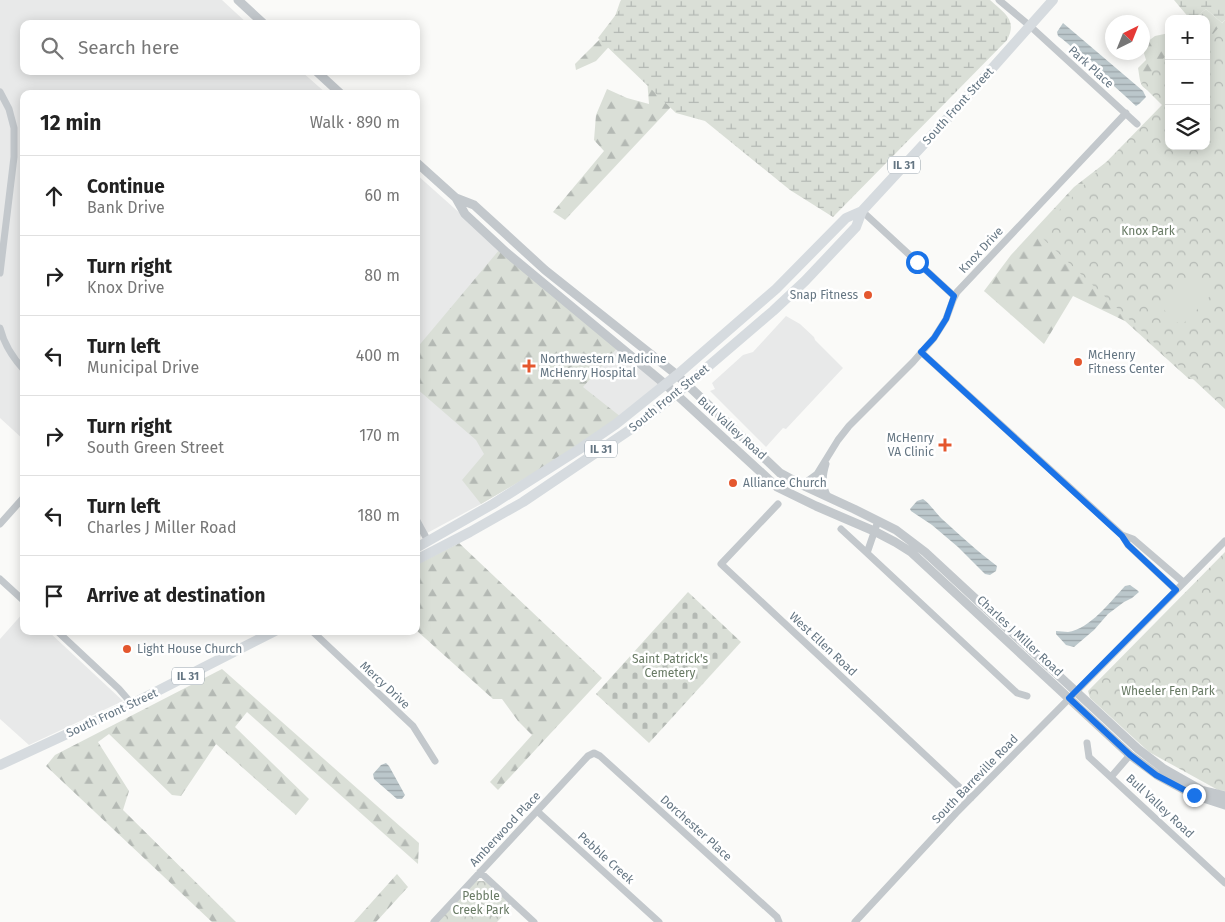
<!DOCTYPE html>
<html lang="en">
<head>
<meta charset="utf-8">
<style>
  :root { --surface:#fff; --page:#f2f2f2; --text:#222; --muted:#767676; --line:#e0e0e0 }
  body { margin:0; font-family:"Fira Sans",sans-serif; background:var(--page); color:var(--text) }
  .controls { position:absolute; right:15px; top:15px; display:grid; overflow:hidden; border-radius:10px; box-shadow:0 2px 12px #0003 }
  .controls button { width:45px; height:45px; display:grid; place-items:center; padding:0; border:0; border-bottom:1px solid var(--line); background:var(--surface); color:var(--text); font:25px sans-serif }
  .compass { position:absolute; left:1105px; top:15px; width:45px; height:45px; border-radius:50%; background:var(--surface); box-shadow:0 2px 12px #0003; rotate:43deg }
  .stop { position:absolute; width:15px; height:15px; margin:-11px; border:4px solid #1a73e8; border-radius:50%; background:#fff }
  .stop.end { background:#1a73e8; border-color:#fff; box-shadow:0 1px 5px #0008 }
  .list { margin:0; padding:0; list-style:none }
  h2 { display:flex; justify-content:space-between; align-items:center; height:65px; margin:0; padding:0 20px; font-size:21px }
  h2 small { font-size:16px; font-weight:400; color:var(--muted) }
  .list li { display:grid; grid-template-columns:32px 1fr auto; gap:15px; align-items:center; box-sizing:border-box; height:80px; padding:0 20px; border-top:1px solid var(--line) }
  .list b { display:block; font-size:19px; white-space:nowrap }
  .list p { margin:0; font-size:16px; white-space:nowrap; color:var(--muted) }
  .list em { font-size:16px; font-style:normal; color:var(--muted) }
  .icon { flex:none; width:28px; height:28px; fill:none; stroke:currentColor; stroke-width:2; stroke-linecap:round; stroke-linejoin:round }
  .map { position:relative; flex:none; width:1225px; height:922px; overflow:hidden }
  .search { position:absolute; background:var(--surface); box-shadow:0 2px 12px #0003; left:20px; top:20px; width:400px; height:55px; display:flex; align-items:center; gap:12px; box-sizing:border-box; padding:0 18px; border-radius:10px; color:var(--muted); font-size:19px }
  .panel { position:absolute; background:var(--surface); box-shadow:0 2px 12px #0003; left:20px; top:90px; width:400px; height:545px; border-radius:10px }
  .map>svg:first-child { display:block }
</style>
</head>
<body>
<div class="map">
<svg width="1225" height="922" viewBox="0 0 1225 922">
  <defs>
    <pattern id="forest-firs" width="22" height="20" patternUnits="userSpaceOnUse" patternTransform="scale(1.25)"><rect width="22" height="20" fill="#dadfd7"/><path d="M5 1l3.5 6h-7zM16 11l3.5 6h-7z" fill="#b4b9b4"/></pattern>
    <pattern id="wetland-marsh" width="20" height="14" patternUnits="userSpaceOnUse" patternTransform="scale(1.25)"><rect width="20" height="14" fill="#dadfd7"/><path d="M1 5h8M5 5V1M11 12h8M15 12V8" fill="none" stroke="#b4b9b4"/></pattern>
    <pattern id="cemetery-stones" width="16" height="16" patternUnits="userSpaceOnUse" patternTransform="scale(1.25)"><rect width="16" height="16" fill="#dadfd7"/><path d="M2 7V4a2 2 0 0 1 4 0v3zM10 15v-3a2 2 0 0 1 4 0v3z" fill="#b4b9b4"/></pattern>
    <pattern id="park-crowns" width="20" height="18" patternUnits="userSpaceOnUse" patternTransform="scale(1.25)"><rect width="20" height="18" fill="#dadfd7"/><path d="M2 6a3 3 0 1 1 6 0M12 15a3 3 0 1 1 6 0" fill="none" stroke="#b4b9b4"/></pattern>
    <pattern id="water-rules" width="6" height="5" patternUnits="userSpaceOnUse" patternTransform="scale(1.25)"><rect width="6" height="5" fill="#bbc7cb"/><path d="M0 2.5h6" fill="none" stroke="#9ca6aa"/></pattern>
  </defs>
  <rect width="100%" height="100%" fill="#fafaf8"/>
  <path fill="#e8e9e9" d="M0 0H222L248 24H24V71H301L327 94H24V440L0 418Z
    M416 174 500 249 664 386 589 441 481 504 416 539Z
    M786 316 800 324 814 337 815 340 843 368 786 429 783 428 766 447 710 391 715 389 712 383 743 355 753 352Z
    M24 612V631H48L123 701 29 745 0 719V639Z"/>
  <path fill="url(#forest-firs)" d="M621 0H806L730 44 565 220 553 212 604 151 594 140 596 115 607 89 627 98 649 104 645 53 626 28 596 61 576 70 575 64 611 28 620 2Z
    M1206 9 1222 23 1224 28 1206 51V19H1193Z
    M1169 33V57L1157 92C1139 89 1141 85 1138 68L1146 60 1143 50V45L1155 36Z
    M1169 146 1206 380 1189 379 1125 321 1073 296 1044 344 984 291 1011 255 1074 187 1118 153Z
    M500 249 619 346 583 387 621 417 589 441 481 504 462 480 484 454 476 440 416 388V349Z
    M459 543 602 678 498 790 490 782 532 735 518 721 502 699H493L416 630V565Z
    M222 669 419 843 418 864 247 712 235 727 309 799 296 815 216 744 181 796 172 795 109 734 98 742 129 791 123 810 236 922H212L46 766 55 755Z
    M397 874 408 887 376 922H354Z"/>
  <path fill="url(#wetland-marsh)" d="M627 0H990C1004 13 1018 20 1007 40L833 217 790 190 705 121 676 113 598 38Z
    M1174 0H1225V20L1222 23 1206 9 1193 19H1190Z"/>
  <path fill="url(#cemetery-stones)" d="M688 592 741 642 649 743 596 694Z"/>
  <path fill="url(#park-crowns)" d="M1225 20V409L1037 233 1162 105 1141 84 1169 52V146H1206V39L1208 40Z
    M1225 552V791L1218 790 1149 752 1090 698 1088 691Z
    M476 881H484L486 882 512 906 497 922H436Z"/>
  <path fill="#dadfd7" d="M1194 271 1215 291 1181 326 1160 306Z"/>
  <path fill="url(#water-rules)" d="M1063 23 1143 91 1146 97 1139 104 1136 106C1120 91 1104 77 1088 63 1078 54 1069 43 1058 36L1057 32Z
    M923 499C931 505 935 512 942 519 960 535 978 552 997 566L996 571 990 575 985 574 958 547 932 525 911 511 910 509 917 501Z
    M1130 585 1137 590 1139 592 1132 598 1124 602 1108 614 1094 630 1074 647 1066 645 1056 634V631C1060 631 1064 632 1068 632 1090 629 1111 601 1125 586Z
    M386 763 389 766 405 795 402 799H397L374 779 373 774 381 765Z"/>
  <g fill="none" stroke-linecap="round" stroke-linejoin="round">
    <path stroke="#c3c8cc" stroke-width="7" d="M999 0 1030 26 1137 124
      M0 92 9 109 14 128V157L0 273
      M862 211 954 296
      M0 328C4 344 13 358 24 370
      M921 352 1122 535 1128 545 1176 590
      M826 464C822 477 822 486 828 497
      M802 485 817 474 838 440 849 426 913 362 934 338 946 319 953 300 957 292 1126 113
      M778 504 721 564 971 798
      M416 519 428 541
      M878 521 867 553 1017 693 1027 696
      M0 524 24 497
      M841 529 867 553
      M1122 535 1133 539 1183 582
      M0 579 24 601
      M57 631 119 689 132 704
      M312 631 413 726 435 761
      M1087 743 1089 757 1225 883
      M1111 777 1130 755
      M537 811 659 922
      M480 872 534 922
      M434 922 588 756 594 753 600 756 777 917 779 922
      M855 922 956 813 1225 541"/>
    <path stroke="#c3c8cc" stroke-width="9" d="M238 0 264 24
      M316 71 341 94
      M416 162 456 198 465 214 507 253 666 385 777 487 816 506 874 531 895 542 911 552 1130 755 1157 775 1194 795 1225 805
      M456 198 474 205 545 270 677 375 780 473 802 485 854 509 896 530 925 552 1138 749 1164 769 1201 790 1225 796"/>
    <path stroke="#d6dbdf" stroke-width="10" d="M416 548 493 504 578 450 616 424 677 375 776 289 846 218 862 211 947 119 1053 0
      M416 560 470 532 523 502 637 425 676 394 773 311 805 281 856 227 862 211
      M0 765 132 704 275 631"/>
  </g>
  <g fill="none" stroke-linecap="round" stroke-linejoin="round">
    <path stroke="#1a73e8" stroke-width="6" d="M917 262 954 296 946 319 934 338 921 352 1122 536 1128 545 1176 590 1069 698 1130 755 1156 775 1194 795"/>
  </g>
  <g fill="#e4572e" stroke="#fff" stroke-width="2">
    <circle cx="868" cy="295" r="5"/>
    <circle cx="1078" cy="362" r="5"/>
    <path d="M526.5 358.5h5v5h5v5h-5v5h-5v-5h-5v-5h5z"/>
    <path d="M942.5 437.5h5v5h5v5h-5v5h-5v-5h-5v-5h5z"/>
    <circle cx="733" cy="483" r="5"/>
    <circle cx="127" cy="649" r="5"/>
  </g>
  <g text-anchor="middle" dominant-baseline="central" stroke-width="5" stroke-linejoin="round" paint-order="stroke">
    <g fill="#fff" stroke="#939fa8" stroke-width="1">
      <rect x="888" y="156.5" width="32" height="17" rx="4"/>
      <rect x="585" y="440.5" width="32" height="17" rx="4"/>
      <rect x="172" y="667.5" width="32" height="17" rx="4"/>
    </g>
    <g font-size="11" font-weight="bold" fill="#657683">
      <text x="904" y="165">IL 31</text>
      <text x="601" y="449">IL 31</text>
      <text x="188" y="676">IL 31</text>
    </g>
    <g font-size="12" fill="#657683" stroke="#fff">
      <text transform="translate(1091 67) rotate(42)">Park Place</text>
      <text transform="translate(958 106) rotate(-48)">South Front Street</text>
      <text transform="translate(981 250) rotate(-47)">Knox Drive</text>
      <text transform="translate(669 398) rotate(-39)">South Front Street</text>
      <text transform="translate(732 428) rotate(42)">Bull Valley Road</text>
      <text transform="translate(1020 636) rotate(43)">Charles J Miller Road</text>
      <text transform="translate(823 644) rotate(43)">West Ellen Road</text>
      <text transform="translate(385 685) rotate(43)">Mercy Drive</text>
      <text transform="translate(112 713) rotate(-25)">South Front Street</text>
      <text transform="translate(975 779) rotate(-46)">South Barreville Road</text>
      <text transform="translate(1160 806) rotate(43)">Bull Valley Road</text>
      <text transform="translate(696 828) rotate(42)">Dorchester Place</text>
      <text transform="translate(505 829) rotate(-47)">Amberwood Place</text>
      <text transform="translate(606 858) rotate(42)">Pebble Creek</text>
    </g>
    <g font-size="12" fill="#687a64" stroke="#fff">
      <text x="1148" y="231">Knox Park</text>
      <text x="670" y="659">Saint Patrick's<tspan x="670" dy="14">Cemetery</tspan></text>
      <text x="1168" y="691">Wheeler Fen Park</text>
      <text x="481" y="896">Pebble<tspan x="481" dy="14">Creek Park</tspan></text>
    </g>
    <g font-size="12" fill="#657683" stroke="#fff" text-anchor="start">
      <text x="858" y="295" text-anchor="end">Snap Fitness</text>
      <text x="1088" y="355">McHenry<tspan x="1088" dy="14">Fitness Center</tspan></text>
      <text x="540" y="359">Northwestern Medicine<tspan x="540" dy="14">McHenry Hospital</tspan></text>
      <text x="934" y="438" text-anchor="end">McHenry<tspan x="934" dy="14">VA Clinic</tspan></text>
      <text x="743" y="483">Alliance Church</text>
      <text x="137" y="649">Light House Church</text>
    </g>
  </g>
</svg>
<div class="controls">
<button>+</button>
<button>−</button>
<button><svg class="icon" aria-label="layers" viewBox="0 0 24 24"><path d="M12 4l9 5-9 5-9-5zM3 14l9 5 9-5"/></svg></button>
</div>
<svg class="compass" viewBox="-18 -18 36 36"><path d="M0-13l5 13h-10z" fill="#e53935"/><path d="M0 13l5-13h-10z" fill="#767676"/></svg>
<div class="stop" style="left:917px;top:262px"></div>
<div class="stop end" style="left:1194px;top:795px"></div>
<div class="search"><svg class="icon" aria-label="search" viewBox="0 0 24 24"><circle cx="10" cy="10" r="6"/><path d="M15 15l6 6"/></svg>Search here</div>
<section class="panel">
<h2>12 min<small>Walk · 890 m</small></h2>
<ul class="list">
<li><svg class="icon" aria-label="ahead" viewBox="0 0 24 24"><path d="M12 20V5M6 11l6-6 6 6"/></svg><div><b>Continue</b><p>Bank Drive</p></div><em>60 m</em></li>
<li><svg class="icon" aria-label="right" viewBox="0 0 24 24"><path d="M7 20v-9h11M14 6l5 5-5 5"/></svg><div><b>Turn right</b><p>Knox Drive</p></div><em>80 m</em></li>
<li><svg class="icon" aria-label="left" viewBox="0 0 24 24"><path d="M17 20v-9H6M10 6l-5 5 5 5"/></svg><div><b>Turn left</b><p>Municipal Drive</p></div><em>400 m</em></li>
<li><svg class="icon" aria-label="right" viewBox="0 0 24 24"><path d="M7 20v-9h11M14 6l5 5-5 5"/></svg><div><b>Turn right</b><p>South Green Street</p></div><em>170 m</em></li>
<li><svg class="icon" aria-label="left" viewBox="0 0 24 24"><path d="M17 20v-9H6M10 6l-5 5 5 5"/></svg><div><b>Turn left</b><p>Charles J Miller Road</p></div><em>180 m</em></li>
<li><svg class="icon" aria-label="arrive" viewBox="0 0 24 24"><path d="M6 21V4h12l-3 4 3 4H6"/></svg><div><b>Arrive at destination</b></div></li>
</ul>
</section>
</div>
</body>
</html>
